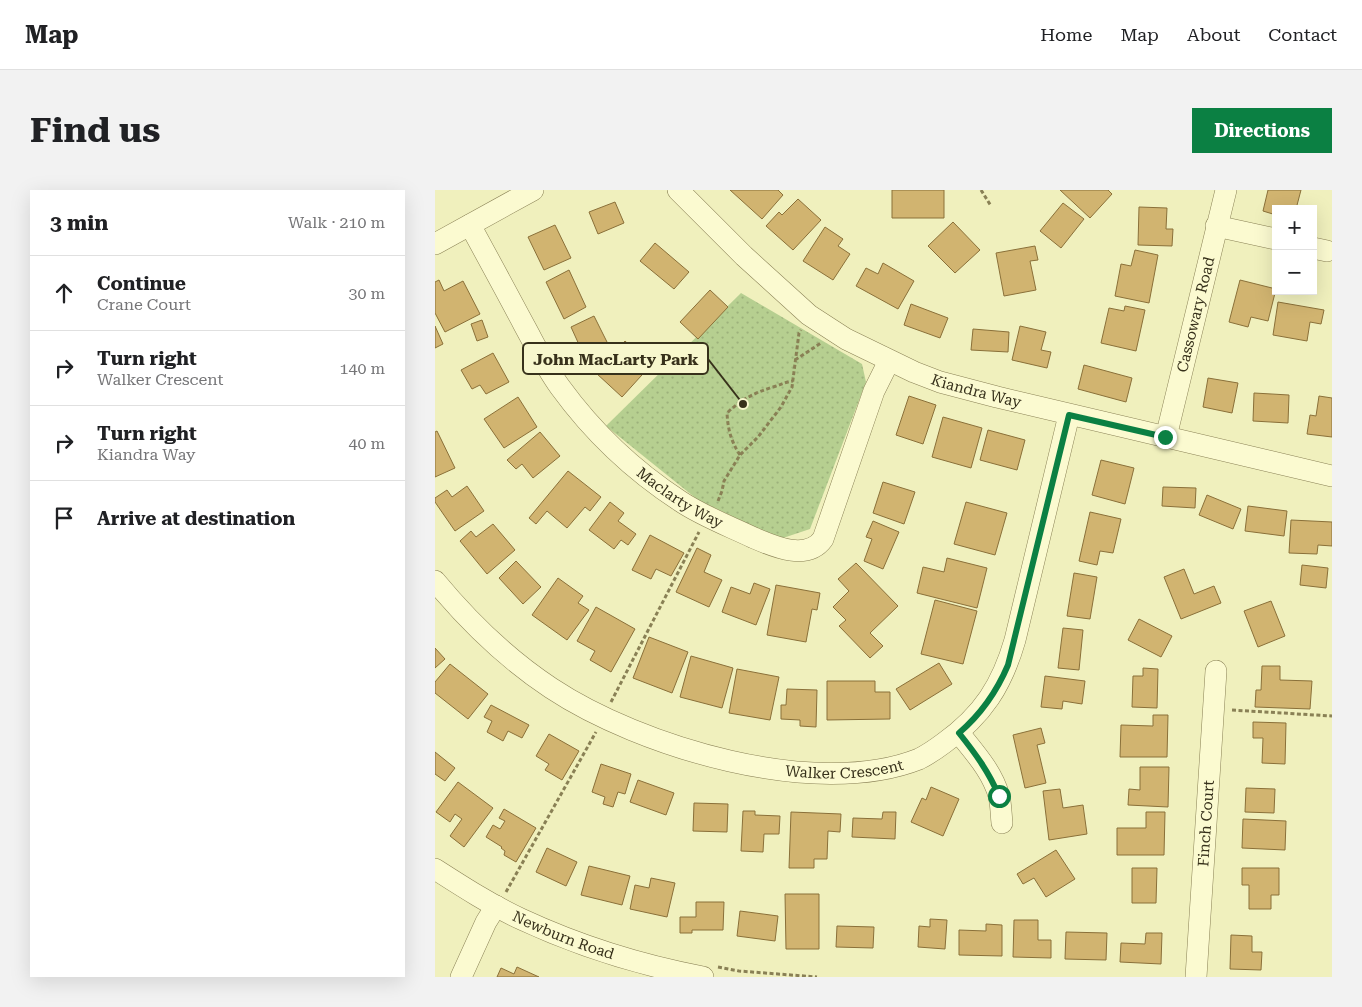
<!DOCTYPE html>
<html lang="en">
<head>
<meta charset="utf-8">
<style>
  :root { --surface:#fff; --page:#f2f2f2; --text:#202124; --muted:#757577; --line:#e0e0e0; --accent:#0b8043 }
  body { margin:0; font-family:"Roboto Serif",serif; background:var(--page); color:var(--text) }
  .controls { position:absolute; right:15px; top:15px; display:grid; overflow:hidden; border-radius:0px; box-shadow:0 5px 20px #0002 }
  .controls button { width:45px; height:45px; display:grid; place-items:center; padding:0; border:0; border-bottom:1px solid var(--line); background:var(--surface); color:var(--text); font:25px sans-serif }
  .stop { position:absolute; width:15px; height:15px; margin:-11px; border:4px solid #0b8043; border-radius:50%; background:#fff }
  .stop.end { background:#0b8043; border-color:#fff; box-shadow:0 1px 5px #0008 }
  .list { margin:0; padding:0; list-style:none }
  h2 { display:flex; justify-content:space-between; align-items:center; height:65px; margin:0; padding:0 20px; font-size:21px }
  h2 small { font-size:16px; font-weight:400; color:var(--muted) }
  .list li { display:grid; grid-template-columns:32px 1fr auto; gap:15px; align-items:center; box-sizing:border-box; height:75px; padding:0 20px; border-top:1px solid var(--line) }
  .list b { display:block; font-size:19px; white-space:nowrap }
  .list p { margin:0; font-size:16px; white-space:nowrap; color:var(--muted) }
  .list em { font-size:16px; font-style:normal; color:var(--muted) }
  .icon { flex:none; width:28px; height:28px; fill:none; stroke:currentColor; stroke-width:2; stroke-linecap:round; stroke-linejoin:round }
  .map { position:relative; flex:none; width:897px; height:787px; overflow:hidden; border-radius:0px }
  header { display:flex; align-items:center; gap:30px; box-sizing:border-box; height:70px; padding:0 25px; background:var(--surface); border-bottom:1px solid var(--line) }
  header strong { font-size:24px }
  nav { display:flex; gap:28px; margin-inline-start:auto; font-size:18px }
  .intro { display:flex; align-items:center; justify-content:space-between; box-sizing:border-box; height:120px; padding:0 30px }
  h1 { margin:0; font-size:35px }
  .button { padding:12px 22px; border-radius:0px; background:var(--accent); color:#fff; font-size:18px; font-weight:700 }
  main { display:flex; gap:30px; padding:0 30px }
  aside { flex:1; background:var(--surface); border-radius:0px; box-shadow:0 5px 20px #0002 }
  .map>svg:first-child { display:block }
</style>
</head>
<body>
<header>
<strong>Map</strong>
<nav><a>Home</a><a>Map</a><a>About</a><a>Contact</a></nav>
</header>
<div class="intro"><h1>Find us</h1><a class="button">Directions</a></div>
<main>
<aside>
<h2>3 min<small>Walk · 210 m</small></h2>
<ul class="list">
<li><svg class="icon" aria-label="ahead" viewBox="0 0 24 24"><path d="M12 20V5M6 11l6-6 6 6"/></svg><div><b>Continue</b><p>Crane Court</p></div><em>30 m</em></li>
<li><svg class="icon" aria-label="right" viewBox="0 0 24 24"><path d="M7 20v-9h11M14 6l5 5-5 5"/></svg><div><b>Turn right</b><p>Walker Crescent</p></div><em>140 m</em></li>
<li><svg class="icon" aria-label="right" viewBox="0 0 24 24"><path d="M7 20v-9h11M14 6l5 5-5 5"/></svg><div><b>Turn right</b><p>Kiandra Way</p></div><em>40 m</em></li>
<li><svg class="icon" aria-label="arrive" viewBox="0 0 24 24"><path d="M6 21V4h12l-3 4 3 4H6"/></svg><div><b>Arrive at destination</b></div></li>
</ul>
</aside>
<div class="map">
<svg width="897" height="787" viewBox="0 0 897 787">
  <defs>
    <pattern id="park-dots" width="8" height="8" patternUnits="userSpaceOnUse" patternTransform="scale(1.25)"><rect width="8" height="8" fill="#b6cf90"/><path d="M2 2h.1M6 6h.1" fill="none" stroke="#9db27c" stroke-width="1.8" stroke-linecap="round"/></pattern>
  </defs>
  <rect width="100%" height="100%" fill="#f0f0bd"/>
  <path fill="url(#park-dots)" d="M306 103 427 174 431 192 375 339 345 349 263 310 171 236Z"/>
  <path fill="#d1b470" stroke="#8a7039" d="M295 0H343L348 5 327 29Z
    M457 0H509V28H457Z
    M625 0H673L677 4 655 28Z
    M833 0H866L861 19H841V25L828 21Z
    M363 9 386 30 358 60 331 36 344 22 347 25Z
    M180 12 189 33 163 44 154 22Z
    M628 13 649 29 626 58 605 41Z
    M704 17 732 18 731 39H738L737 56 703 55Z
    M518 32 545 60 520 83 493 56Z
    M120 35 136 68 109 80 93 47Z
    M390 37 408 49 403 56 415 64 398 90 368 71Z
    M220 53 254 82 239 99 205 71Z
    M600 56 603 70 595 71 601 100 569 106 561 63Z
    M700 60 723 65 714 113 680 106 686 74 696 76Z
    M448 73 479 91 463 119 421 96 431 78 443 84Z
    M134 80 151 117 129 129 111 92Z
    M4 90 9 101 28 91 45 124 10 142 0 123V92Z
    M805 90 841 99 833 131 816 127 813 137 794 132Z
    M275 100 293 117 263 149 245 132Z
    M843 112 889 120 886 134 875 132 872 151 838 145Z
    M476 114 513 128 505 148 469 135Z
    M690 116 710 120 701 161 666 153 674 118 689 121Z
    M159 126 175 158 151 170 136 137Z
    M47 130 53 147 42 151 36 134Z
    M0 136 8 154 0 158Z
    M585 136 611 142 606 160 616 162 612 178 577 170Z
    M538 139 574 142 573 162 536 160Z
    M190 151 216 175 187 207 161 183Z
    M228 153 243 170 222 180 211 169Z
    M58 163 74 192 51 204 45 195 37 199 26 180Z
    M649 175 697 188 691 212 643 199Z
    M773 188 803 193 797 223 768 217Z
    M819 203 854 205 853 233 818 231Z
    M474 206 501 215 488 254 461 245Z
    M884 206 897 208V247L872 244 875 225 881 226Z
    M83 207 102 237 69 258 49 229Z
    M508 227 547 238 536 278 497 267Z
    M553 240 590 250 582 280 545 270Z
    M2 241 20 278 0 287V242Z
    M105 242 125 266 98 288 87 274 81 279 72 270Z
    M666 270 699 278 690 314 657 305Z
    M133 281 166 307 155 321 150 317 132 338 112 321 101 334 94 328Z
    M448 292 480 302 469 334 438 323Z
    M32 296 49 321 20 341 0 312V308L12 300 17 307Z
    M728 297 761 298 760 318 727 316Z
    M772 305 806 319 798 339 764 325Z
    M175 312 189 323 183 331 201 344 193 355 186 350 179 359 154 340Z
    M531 312 572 323 560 365 519 354Z
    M813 316 852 321 849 346 810 341Z
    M655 322 686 329 678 363 665 361 662 375 644 371Z
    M856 330 897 332V356L883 355 882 364 854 363Z
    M438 331 464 342 448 379 429 371 437 349 431 347Z
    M58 334 80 360 52 384 25 351 36 341 41 347Z
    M215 345 249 363 236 386 221 379 216 389 197 380Z
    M262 358 276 365 269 382 287 390 274 417 241 402Z
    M512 368 552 378 542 418 482 403 488 377 509 382Z
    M81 371 106 397 88 414 64 388Z
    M421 373 463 416 435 443 448 456 435 468 404 436 411 430 398 417 414 401 403 389Z
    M867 375 893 378 891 398 865 395Z
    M749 379 759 404 779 396 786 413 746 429 729 387Z
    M639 383 662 387 655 429 632 426Z
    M123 388 148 406 143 413 154 420 132 450 97 425Z
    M319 393 335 399 321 435 287 422 296 397 315 404Z
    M341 395 385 403 382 420 377 419 371 452 332 445Z
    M500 410 542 421 528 474 486 464Z
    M836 411 850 446 823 457 809 421Z
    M161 417 200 439 176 482 155 470 160 461 142 451Z
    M704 429 737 446 726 467 693 450Z
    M628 438 648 440 644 480 623 478Z
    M214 447 253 462 237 503 198 488Z
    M0 458 10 469 0 478Z
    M256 466 298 478 287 518 245 507Z
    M504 473 517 494 475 520 461 499Z
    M15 474 53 504 33 529 0 503V492Z
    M827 476H845V490L877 491 875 519 820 517 821 500H826Z
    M708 478 723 479 722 518 697 517 698 486H708Z
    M302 479 344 487 335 530 294 523Z
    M610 486 650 491 647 514 628 511 627 519 606 517Z
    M392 491H440V502H455V529L392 530Z
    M352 499 382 500 381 537 365 536V530L346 529V515H351Z
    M56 515 94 535 87 548 73 541 68 551 52 542 57 531 49 527Z
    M718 525H733L732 567H685L686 535 718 536Z
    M818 532 851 533 850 574 827 573 828 548H818Z
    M606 538 610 553 602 555 611 593 590 598 578 545Z
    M114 544 144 561 127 590 110 580 114 574 101 566Z
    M0 562 20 578 10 591 0 584Z
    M166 574 196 584 190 604 183 602 178 617 168 614 170 607 157 602Z
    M705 577H734L733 617 693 615 694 599 705 600Z
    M203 590 239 603 231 625 195 612Z
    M23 592 58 618 29 657 15 646 27 629 20 624 15 632 1 622Z
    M496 597 524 609 508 646 476 632 487 608 491 610Z
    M811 598 840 599 839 623 810 622Z
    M625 599 628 618 648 615 652 644 614 650 608 601Z
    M259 613 293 614 292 642 258 641Z
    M69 619 101 638 81 672 69 665 70 661 66 658 67 657 51 647 58 635 65 639 70 631 64 628Z
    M308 621H320V625L345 626 344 644H329L328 662 306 661Z
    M356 622 406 624 405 642 393 641 392 669H379V678H354Z
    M448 622H461L460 649 417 647 418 628 447 629Z
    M711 622H730L729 665H682V638H711Z
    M808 629 851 631 850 660 807 658Z
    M112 658 142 672 131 696 101 682Z
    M621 660 640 689 611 707 599 688 588 694 582 684Z
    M154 676 195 686 187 715 146 705Z
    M697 678H722L721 713H697Z
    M807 678H844V705H836V719H814V695H807Z
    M216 688 240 693 232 727 195 719 200 695 214 698Z
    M350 704H384V759H351Z
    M261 712H289L288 740H257V743H245V727H261Z
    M305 721 343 726 340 751 302 746Z
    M495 729 512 730 510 759 483 757 484 736 495 737Z
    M579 730H603V750H616V768L578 767Z
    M551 734 567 735V766L524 765V740L551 741Z
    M402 736 439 737 438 758 401 757Z
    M631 742 672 743 671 770 630 769Z
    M711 743H727L726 774 685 772 686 753 710 754Z
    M796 745 817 746V762H827L826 780 795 779Z
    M82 777 104 787H62L66 778 79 784Z"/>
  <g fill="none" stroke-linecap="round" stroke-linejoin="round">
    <defs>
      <g id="minor">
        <path id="s1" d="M243 0 309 66 374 125 411 149 479 182 505 192 562 207 897 286"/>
        <path id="s2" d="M35 35C53 68 71 101 89 135 100 155 111 178 125 197 157 241 199 281 245 311 267 326 294 336 319 348 340 357 372 371 388 349L439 201 454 171"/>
        <path d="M781 36 841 49"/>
        <path d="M0 54 98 0"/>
        <path d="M878 58 892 61"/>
        <path id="s3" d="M731 247 791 0"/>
        <path id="s4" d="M0 391C34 432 72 469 116 498 205 557 381 610 484 569 492 565 501 559 509 553 548 525 567 495 580 450L634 225"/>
        <path d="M524 543C539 562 557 581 564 606 566 614 566 624 567 633"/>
        <path id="s5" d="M0 679C28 697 56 715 86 729 144 756 205 775 268 787"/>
        <path d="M26 787 51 732 61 716"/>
        <path id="s6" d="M761 787 781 481"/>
      </g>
    </defs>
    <use href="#minor" stroke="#898055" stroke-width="22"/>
    <path stroke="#898055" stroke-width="3" stroke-dasharray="4 2.5" stroke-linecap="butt" d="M546 0 556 16
      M360 170 386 153
      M305 265C296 251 293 240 292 223 307 209 319 203 338 197 345 195 350 192 358 191
      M283 311 287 301 289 291 305 265 323 247 346 217 357 197 364 143 366 140
      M176 512 264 342
      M797 520 897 526
      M71 702 161 542
      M283 777 304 781 382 787"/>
    <use href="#minor" stroke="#fbfad0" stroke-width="21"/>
  </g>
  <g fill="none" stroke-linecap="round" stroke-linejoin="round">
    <path stroke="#0b8043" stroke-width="6" d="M564 606C554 582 540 563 524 543 545 525 562 501 573 475L634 225 730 247"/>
  </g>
  <g text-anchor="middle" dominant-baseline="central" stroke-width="4" stroke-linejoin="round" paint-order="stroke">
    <g font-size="15" fill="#37311b" stroke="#f7f7cd">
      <text stroke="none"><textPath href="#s3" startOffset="126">Cassowary Road</textPath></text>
      <text stroke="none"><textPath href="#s1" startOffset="366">Kiandra Way</textPath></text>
      <text stroke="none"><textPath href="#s2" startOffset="350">Maclarty Way</textPath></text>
      <text stroke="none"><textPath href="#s4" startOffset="468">Walker Crescent</textPath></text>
      <text stroke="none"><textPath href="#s6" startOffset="154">Finch Court</textPath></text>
      <text stroke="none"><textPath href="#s5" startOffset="145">Newburn Road</textPath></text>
    </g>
  </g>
  <path fill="none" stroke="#37311b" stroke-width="2" d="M308 214L273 169"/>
  <circle fill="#37311b" stroke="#f7f7cd" stroke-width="2" cx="308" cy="214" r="5"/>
  <rect fill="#f7f7cd" stroke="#37311b" stroke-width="2" x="88" y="153" width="185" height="31" rx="5"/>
  <g font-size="16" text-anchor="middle" font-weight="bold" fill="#37311b">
    <text x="181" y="175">John MacLarty Park</text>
  </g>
</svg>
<div class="controls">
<button>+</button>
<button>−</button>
</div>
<div class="stop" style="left:564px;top:606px"></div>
<div class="stop end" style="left:730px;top:247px"></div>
</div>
</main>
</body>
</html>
